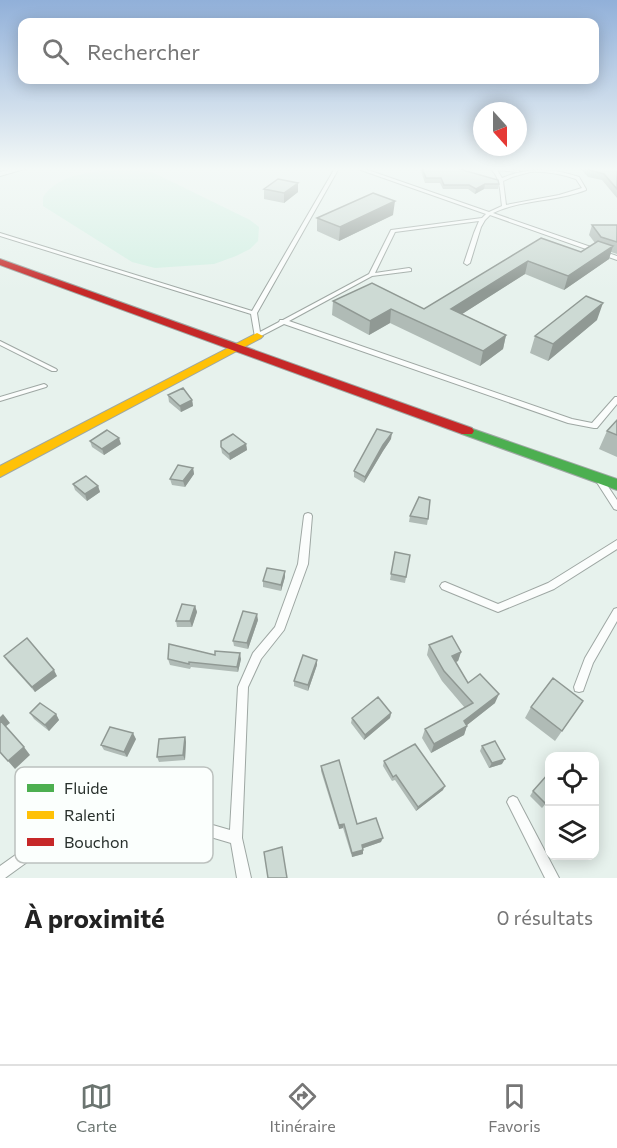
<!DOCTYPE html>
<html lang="fr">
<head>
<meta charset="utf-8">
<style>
  :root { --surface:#fff; --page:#f6f6f6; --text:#222; --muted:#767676; --line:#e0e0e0; --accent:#6b7470 }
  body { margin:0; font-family:Commissioner,sans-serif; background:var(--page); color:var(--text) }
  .controls { position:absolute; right:18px; bottom:18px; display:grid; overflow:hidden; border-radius:12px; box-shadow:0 3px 15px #0003 }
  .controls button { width:54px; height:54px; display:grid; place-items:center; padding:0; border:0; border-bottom:2px solid var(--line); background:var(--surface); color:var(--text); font:30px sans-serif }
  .compass { position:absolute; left:473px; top:102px; width:54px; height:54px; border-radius:50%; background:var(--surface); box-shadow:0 3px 15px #0003; rotate:159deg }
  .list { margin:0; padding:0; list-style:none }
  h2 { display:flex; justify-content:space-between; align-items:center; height:78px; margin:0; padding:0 24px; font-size:26px }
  h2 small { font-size:20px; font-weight:400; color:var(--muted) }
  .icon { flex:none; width:33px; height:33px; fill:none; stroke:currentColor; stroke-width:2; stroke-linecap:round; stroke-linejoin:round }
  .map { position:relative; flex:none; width:617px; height:878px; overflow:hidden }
  .search { position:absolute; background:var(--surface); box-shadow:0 3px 15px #0003; left:18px; right:18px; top:18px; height:66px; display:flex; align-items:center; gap:15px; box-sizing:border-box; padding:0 21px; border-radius:12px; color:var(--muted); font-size:22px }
  .sheet { height:186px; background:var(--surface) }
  nav { display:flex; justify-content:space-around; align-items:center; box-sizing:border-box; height:84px; border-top:2px solid var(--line); background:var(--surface); font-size:16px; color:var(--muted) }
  nav a { display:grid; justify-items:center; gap:3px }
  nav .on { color:var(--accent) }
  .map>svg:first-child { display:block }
</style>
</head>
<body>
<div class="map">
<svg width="617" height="878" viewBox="0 0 617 878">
  <rect width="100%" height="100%" fill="#e7f2ed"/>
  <path fill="#d4f0e4" d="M122 170 152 172 250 220 259 227 258 241 250 249 236 256 214 264 155 268 132 262 43 206V197C58 173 97 171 122 170Z"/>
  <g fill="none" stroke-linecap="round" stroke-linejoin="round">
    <defs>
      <path id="lane" d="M335 168H339L257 313 260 332 279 322 280 320H283L369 274 391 230 482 218 486 214 358 169 357 168H362L489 212 502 206C500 192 501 176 489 168H499L520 171 518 172 497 170 502 178C528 167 553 168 579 177L586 189V190C556 202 522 199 493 213L617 256V260L490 215 485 220 481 227 470 263 467 265 464 263 474 233 479 221 395 232 375 273 409 268 411 269V271L372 276 289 321 572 419 592 423 615 397H617V404L597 428H594L568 423 284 324 259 337H255L251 314 0 236V233L252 311ZM530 172C546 171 561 174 576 179L582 188 559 195 506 205 503 181 512 177Z
        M0 341 56 369 57 370 56 371H52L0 345Z
        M44 384 46 385 47 386 46 387 0 401V397Z
        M600 478 603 479 617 500V510L614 509 596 481 597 479Z
        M308 513 311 514 312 516 308 564 284 630 261 659 248 687 242 838 251 878H237L231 843 126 812 70 831 5 878H0V866L62 822 126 800 230 830 238 687 253 653 275 627 298 564 304 516 305 514Z
        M617 540V549L554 589 498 612 442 589 440 586 442 583 445 582 498 604 548 583Z
        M617 608V621L593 663 583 691 579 692 575 691 574 687 585 658 614 609Z
        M513 796 517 798 559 878H545L507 802 509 798Z"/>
      <path id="street" d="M15 168H28L0 176V172Z"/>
      <path id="fast" d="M467 427 617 479V490L462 434 460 431Z"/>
      <path id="slow" d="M257 333 263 336 261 338 0 477V466Z"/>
      <path id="jam" d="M0 259 472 428 474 431 472 434H462L0 265Z"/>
    </defs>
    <use href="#lane" stroke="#9ea7a3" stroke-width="2"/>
    <use href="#street" stroke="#9ea7a3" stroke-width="2"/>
    <use href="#fast" stroke="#9ea7a3" stroke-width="2"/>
    <use href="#slow" stroke="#9ea7a3" stroke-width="2"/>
    <use href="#jam" stroke="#9ea7a3" stroke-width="2"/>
    <use href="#lane" fill="#fbfdfc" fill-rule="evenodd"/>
    <use href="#street" fill="#fbfdfc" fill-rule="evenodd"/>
    <use href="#fast" fill="#4caf50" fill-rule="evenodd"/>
    <use href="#slow" fill="#ffc107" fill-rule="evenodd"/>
    <use href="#jam" fill="#c62828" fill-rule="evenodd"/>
  </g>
  <path fill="#b0bbb6" d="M420 168H456L499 184 498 189H484L475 194 468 189H443L440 183H425Z
    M580 168H617V198L602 180 588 177Z
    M264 189 298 192 284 203 264 199Z
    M393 215 339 241 317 231V218Z
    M592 225H617V254L611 252 609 259 564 290 525 274 462 314 506 335 503 349 480 366 390 323 369 335 332 315 333 301 424 309 541 238 581 252 595 243 589 235Z
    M597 320 548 361 530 353 535 336Z
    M168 395 192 400 193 406 181 412 169 402Z
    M617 420V457L599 449 607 431Z
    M391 439 383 451 364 483 354 477V471Z
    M90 441 121 444 104 455 92 447Z
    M246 444 247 450 230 460 222 453 221 447Z
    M193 468 194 474 185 487 172 485 170 479Z
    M73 484 98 486 100 492 87 501 75 490Z
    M410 516 428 519 427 525 409 522Z
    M395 552 410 555 405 583 390 580Z
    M285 577 281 591 263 587V581Z
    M195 606 197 612 192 627H177L176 621Z
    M258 620 248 649 234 646 233 641Z
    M429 645 461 652 458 661 456 662 468 683 495 703 467 725 464 735 431 753 422 738 425 729 465 708 442 681 427 655Z
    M215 655 241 659 238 672 191 667 190 669 170 665 168 659Z
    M4 656 57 676 35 692 8 662Z
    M317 665 308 691 294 686V681Z
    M583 701 555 741 525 718 531 707Z
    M30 713 56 714 59 720 49 731 34 719Z
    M391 713 390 718 364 740 351 723 352 718Z
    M185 737 186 742 185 760 159 762 157 757Z
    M136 739 127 757 104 750 101 745Z
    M482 746 502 764 489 768 480 751Z
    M384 761 443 790 416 811 395 780 392 781 383 766Z
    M321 766 357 824 381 842 363 848V854L352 857 343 828 339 829 321 771Z
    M533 791 549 800 542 808 530 796Z"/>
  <path fill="#909994" d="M298 183V192L284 203V193Z
    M485 184 484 189 475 194 476 189Z
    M395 201 393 215 339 241 340 227Z
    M613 246 609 259 564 290 568 276Z
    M528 261 525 274 448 323 451 309Z
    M603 303 597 320 548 361 553 344Z
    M391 309 390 323 369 335 370 321Z
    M506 335 503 349 480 366 483 351Z
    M192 400 193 406 181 412 180 406Z
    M392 433 391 439 383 451 364 483 365 477 383 445Z
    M119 438 121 444 104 455 102 449Z
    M246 444 247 450 230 460 229 454Z
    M193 468 194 474 185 487 183 481Z
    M98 486 100 492 87 501 85 494Z
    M285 571V577L281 591V585Z
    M195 606 197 612 192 627 190 621Z
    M257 614 258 620 248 649 247 643Z
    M461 652 458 661 449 665 452 656Z
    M240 653 241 659 238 672 237 667Z
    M317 660V665L308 691V685Z
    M54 670 57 676 35 692 32 687Z
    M499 694 495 703 462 729 467 726 464 735 431 753 434 744Z
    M391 713 390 718 364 740 365 735Z
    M3 714 10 723 5 727 0 720V717Z
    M56 714 59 720 49 731 45 725Z
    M133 733 136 739 127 757 124 752Z
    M185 737 186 742 185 760 183 755Z
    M24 747 30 755 15 769 8 761Z
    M505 759 502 764 489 768 492 763Z
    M445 786 443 790 416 811 418 807Z
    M344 824 343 828 339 829V825Z
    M383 838 381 842 361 849 362 845Z
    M363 850V854L352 857V853Z"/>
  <path fill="#cddad4" stroke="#909994" stroke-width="1.5" d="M422 168H456L498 180 499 184H485L476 189 469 185H444L441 178H426Z
    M587 168H617V189L604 174 590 170Z
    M278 179 298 183 284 193 264 189Z
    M373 193 395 201 340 227 317 218Z
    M592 225H617V242L601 237Z
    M541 238 581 252 598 241 613 246 568 276 528 261 451 309 506 335 483 351 391 309 370 321 333 301 372 283 424 309Z
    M586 296 603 303 553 344 535 336Z
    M183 388 192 400 180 406 168 395Z
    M617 420V435L607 431Z
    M377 429 392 433 383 445 365 477 354 471Z
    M107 430 119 438 102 449 90 441Z
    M233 434 246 444 229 454 221 447V441Z
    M178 465 193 468 183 481 170 479Z
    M86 476 98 486 85 494 73 484Z
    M419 497 430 500 428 519 410 516Z
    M395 552 410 555 406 577 391 574Z
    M267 568 285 571 281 585 263 581Z
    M182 604 195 606 190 621H176Z
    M243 611 257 614 247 643 233 641Z
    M452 636 461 652 452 656 468 683 480 674 499 694 464 721 467 726 434 744 425 729 473 703 444 671 429 645Z
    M27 638 54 670 32 687 4 656Z
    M169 644 215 655V651L240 653 237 667 189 662V664L168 659Z
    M303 655 317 660 308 685 294 681Z
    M553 678 583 701 562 731 531 707Z
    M378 697 391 713 365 735 352 718Z
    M40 703 56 714 45 725 30 713Z
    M0 720 24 747 8 761 0 752Z
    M110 727 133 733 124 752 101 745Z
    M185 737 183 755 157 757 159 739Z
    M495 741 505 759 492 763 482 746Z
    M415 744 445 786 418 807 396 775 393 777 384 761Z
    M339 760 357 824 376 818 383 838 362 845 363 850 352 853 344 824 339 825 321 766Z
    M548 774 549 776V800L546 804 533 791Z
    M282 847 287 878H268L264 852Z"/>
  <linearGradient id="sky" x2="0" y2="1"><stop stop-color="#91b0d9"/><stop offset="0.58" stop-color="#f4f9f7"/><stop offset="1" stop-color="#f4f9f7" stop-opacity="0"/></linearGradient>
  <rect width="617" height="291" fill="url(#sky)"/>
  <rect x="15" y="767" width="198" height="96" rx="9" fill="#fbfffd" stroke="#bcc1be" stroke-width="1.5"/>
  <rect x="27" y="784" width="27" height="8" fill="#4caf50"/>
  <rect x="27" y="811" width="27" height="8" fill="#ffc107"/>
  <rect x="27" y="838" width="27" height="8" fill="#c62828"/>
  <g font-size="16" fill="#28302c">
    <text x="64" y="794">Fluide</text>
    <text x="64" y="821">Ralenti</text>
    <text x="64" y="848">Bouchon</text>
  </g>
</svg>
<div class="controls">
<button><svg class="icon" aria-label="locate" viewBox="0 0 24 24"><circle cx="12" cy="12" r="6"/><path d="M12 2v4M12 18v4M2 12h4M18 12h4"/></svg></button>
<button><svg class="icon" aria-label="layers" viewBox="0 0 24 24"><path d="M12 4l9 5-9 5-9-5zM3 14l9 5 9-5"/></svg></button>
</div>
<svg class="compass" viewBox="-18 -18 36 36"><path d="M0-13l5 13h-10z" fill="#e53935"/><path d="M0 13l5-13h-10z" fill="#767676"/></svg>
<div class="search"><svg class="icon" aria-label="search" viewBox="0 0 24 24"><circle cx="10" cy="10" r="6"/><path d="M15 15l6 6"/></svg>Rechercher</div>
</div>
<section class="sheet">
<h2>À proximité<small>0 résultats</small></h2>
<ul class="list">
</ul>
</section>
<nav>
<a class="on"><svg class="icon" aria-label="map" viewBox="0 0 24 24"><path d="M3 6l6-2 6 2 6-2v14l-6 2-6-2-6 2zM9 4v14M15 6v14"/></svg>Carte</a>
<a><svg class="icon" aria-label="directions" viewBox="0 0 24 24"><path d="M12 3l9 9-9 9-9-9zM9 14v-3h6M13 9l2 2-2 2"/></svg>Itinéraire</a>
<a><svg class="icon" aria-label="saved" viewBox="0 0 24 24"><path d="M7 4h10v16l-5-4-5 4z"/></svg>Favoris</a>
</nav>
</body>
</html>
